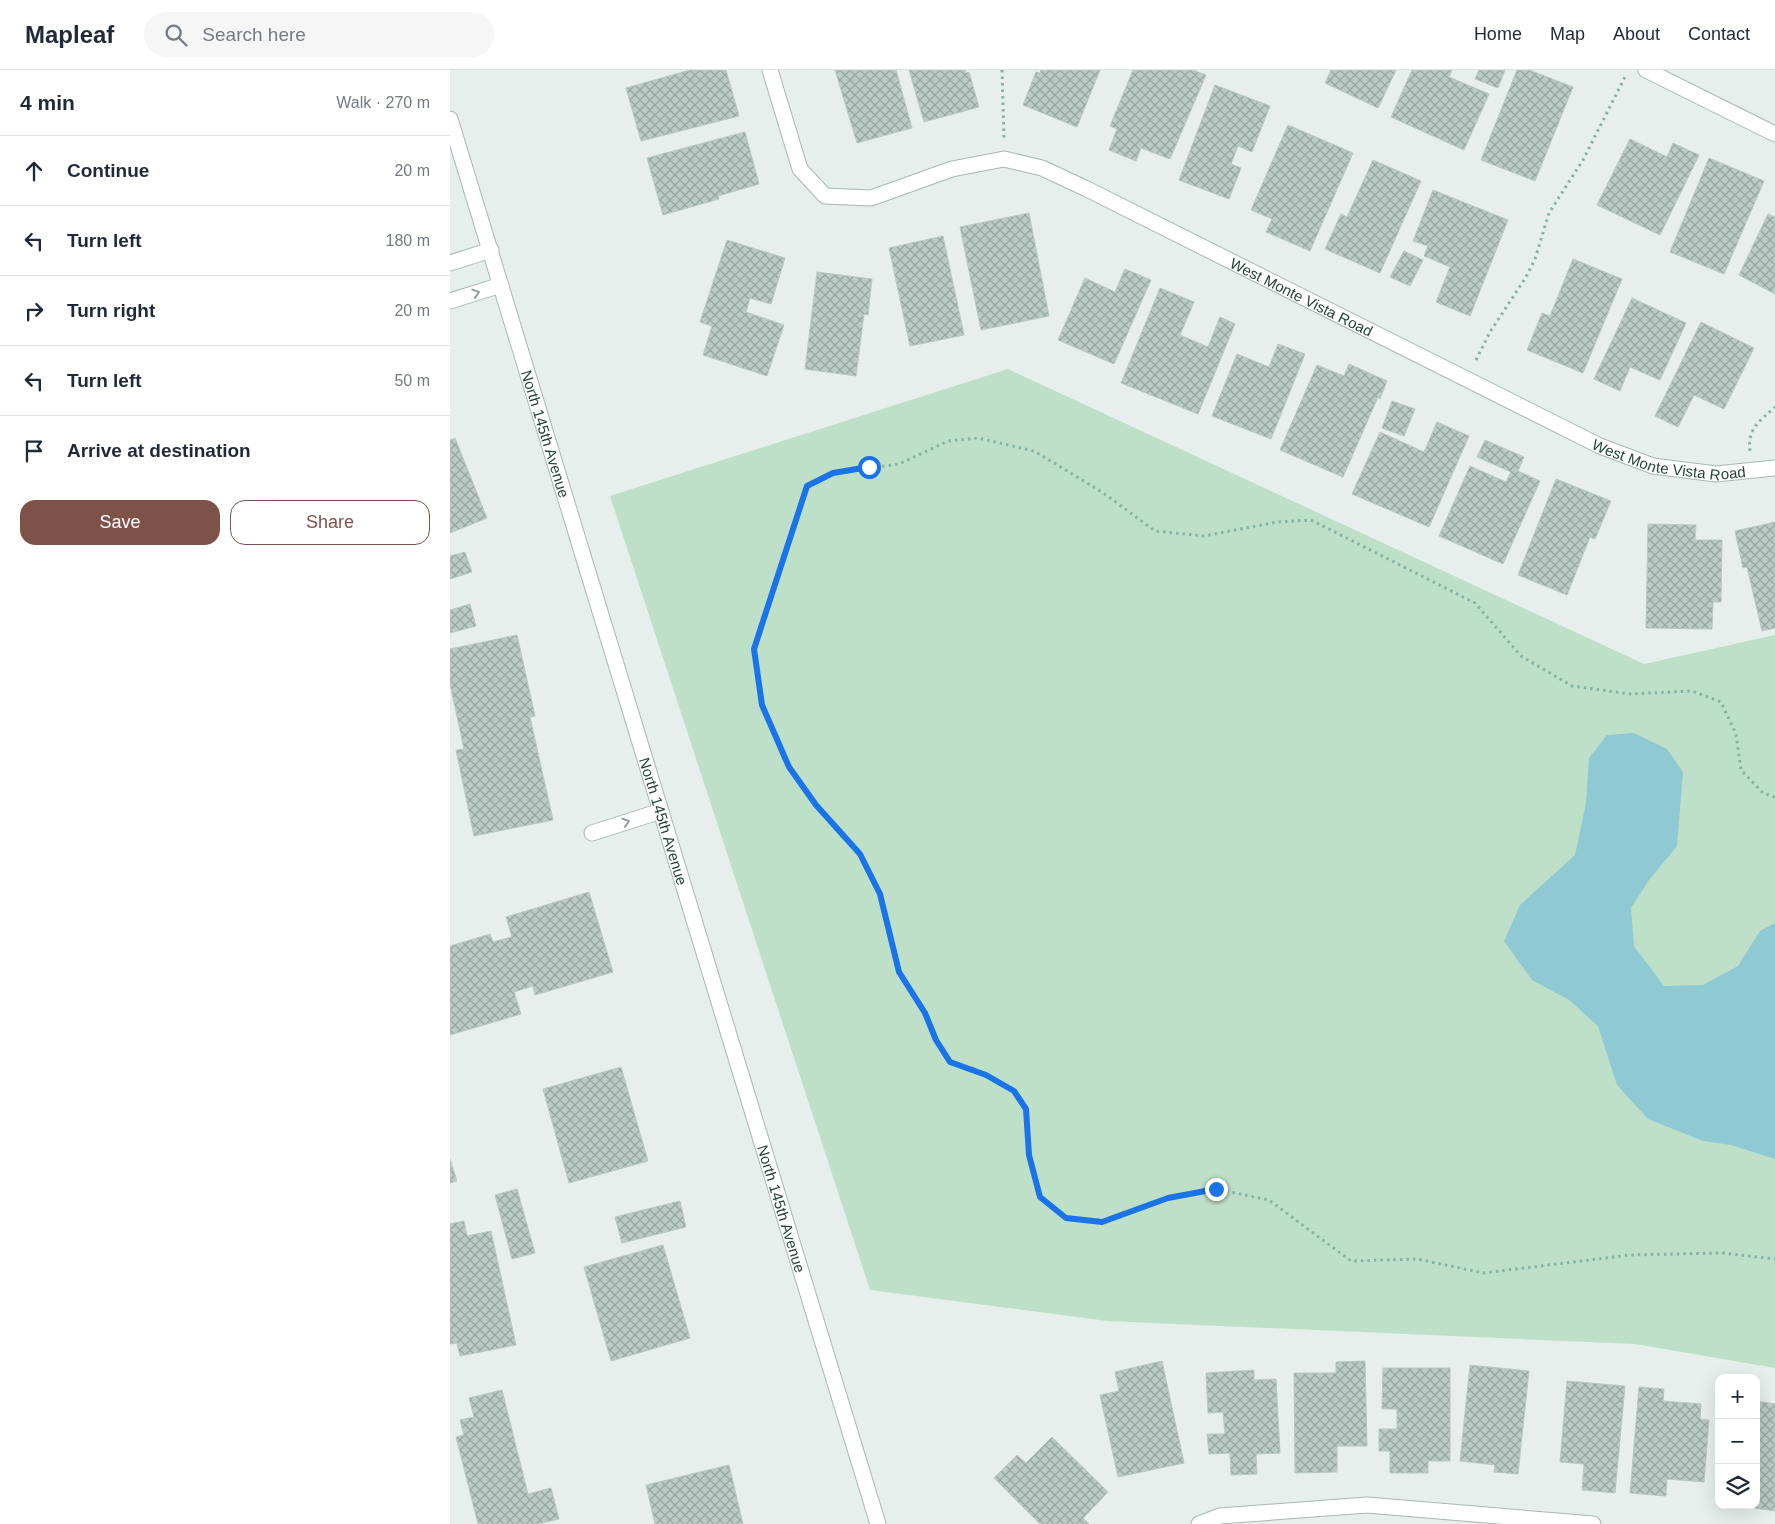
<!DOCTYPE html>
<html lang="en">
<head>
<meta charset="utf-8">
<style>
  :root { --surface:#fff; --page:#f6f6f7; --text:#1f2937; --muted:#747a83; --line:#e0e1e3; --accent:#7f5249 }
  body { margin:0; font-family:Helvetica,sans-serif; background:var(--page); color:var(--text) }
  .controls { position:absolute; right:15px; bottom:15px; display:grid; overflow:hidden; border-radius:10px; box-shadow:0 5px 20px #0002 }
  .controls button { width:45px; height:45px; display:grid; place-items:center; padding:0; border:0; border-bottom:1px solid var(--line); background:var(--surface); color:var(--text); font:25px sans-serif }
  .stop { position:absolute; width:15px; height:15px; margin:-11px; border:4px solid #1a73e8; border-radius:50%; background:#fff }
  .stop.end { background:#1a73e8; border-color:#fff; box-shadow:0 1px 5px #0008 }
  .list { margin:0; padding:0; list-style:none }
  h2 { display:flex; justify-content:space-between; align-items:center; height:65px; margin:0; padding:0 20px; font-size:21px }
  h2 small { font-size:16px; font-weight:400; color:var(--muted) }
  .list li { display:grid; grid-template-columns:32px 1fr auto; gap:15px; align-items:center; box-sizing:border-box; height:70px; padding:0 20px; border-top:1px solid var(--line) }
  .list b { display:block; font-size:19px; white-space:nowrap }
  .list em { font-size:16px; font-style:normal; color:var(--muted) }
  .actions { display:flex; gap:10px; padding:15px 20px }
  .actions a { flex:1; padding:11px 0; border:1px solid var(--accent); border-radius:15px; text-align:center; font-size:18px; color:var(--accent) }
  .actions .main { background:var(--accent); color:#fff }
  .icon { flex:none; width:28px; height:28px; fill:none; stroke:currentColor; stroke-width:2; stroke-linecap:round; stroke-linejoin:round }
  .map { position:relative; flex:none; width:1325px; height:1454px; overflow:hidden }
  header { display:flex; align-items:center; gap:30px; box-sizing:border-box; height:70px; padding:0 25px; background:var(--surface); border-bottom:1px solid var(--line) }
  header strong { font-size:24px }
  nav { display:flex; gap:28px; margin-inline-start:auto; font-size:18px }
  .search { width:350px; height:45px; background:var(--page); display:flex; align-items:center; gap:12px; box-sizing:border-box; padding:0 18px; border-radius:28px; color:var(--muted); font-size:19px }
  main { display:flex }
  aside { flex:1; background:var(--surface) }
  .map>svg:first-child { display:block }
</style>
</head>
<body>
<header>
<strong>Mapleaf</strong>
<div class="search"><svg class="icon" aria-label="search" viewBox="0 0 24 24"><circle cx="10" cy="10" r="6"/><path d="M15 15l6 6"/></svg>Search here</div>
<nav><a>Home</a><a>Map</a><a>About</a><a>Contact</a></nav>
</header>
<main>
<aside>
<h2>4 min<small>Walk · 270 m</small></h2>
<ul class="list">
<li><svg class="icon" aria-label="ahead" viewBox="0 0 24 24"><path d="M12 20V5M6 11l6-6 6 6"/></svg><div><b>Continue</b></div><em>20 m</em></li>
<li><svg class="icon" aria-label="left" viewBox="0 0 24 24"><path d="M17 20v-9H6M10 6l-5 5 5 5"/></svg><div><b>Turn left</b></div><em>180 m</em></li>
<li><svg class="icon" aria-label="right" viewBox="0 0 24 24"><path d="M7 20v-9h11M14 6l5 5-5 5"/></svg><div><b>Turn right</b></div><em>20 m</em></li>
<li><svg class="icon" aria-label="left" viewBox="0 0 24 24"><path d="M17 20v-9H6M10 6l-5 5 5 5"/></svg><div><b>Turn left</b></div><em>50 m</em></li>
<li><svg class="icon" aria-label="arrive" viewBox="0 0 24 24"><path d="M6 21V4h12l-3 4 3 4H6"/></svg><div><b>Arrive at destination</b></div></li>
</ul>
<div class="actions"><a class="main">Save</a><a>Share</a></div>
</aside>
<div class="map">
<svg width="1325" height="1454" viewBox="0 0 1325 1454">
  <defs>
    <pattern id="building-cross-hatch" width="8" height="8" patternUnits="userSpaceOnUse" patternTransform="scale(1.25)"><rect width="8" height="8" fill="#bbcac4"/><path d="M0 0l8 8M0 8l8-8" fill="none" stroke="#98a6a0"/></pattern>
  </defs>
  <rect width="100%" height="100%" fill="#e6efeb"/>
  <path fill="#bfe0c8" d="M558 299 1194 594 1325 565V1298L1185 1274 657 1251 420 1220 160 426Z"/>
  <path fill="#8ec9d4" d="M1184 663 1217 679 1233 702 1227 776 1199 810 1181 838 1184 876 1214 916 1253 915 1288 896 1310 861 1325 853V1089L1281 1075 1253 1071 1198 1049 1167 1015 1148 956 1119 930 1082 910 1054 871 1070 835 1125 785 1136 733 1139 688 1157 665Z"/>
  <path fill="url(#building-cross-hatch)" stroke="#b8c9c2" d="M240 0H276L289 46 191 71 176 18Z
    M385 0H446L462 58 407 73Z
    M459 0H515L516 3 519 2 529 37 474 52Z
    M591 0H650L627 57 573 35 586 2 590 3Z
    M683 0H743L756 5 720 89 691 78 686 91 659 80 667 59 660 56Z
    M881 0H946L928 38 875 13Z
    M962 0H1002L999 7 1039 24 1014 80 941 47Z
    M1029 0H1055L1048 18 1025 9Z
    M1067 0H1079L1123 17 1085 111 1031 90Z
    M765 15 820 36 802 82 788 76 781 94 791 98 779 129 729 110Z
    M838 55 903 83 860 181 816 162 822 149 801 140Z
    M295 62 309 114 268 126 269 129 213 145 197 88Z
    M1180 69 1217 87 1223 73 1249 85 1210 165 1147 135Z
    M1259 88 1314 111 1274 204 1220 182Z
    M923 90 971 111 930 203 875 179 891 144 897 147Z
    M983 120 1058 150 1020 246 986 232 1000 197 974 186 978 176 963 171Z
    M579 143 599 246 531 260 510 157Z
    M1318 144 1325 147V224L1289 205Z
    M493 166 514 265 460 276 439 178Z
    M277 170 335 188 321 234 300 228 296 242 334 255 317 306 253 285 262 256 250 252Z
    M954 181 973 190 960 216 940 207Z
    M1123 189 1172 209 1133 303 1077 280 1092 243 1100 246Z
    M675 199 701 210 664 294 608 270 635 208 665 222Z
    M367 202 422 209 418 245 414 244 406 306 355 299Z
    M710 218 744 232 730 265 758 277 770 247 785 254 748 344 671 313Z
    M1182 228 1236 253 1210 310 1180 297 1170 321 1144 309Z
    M1251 252 1304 278 1274 339 1244 325 1228 357 1205 346Z
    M828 274 855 284 821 369 762 346 787 284 819 297Z
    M899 294 937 311 930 329 928 327 893 407 830 380 867 295 894 306Z
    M942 331 965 339 954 366 932 358Z
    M987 352 1019 366 979 457 902 424 930 362 974 382Z
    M5 368 37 448 0 463V370Z
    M1035 370 1074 387 1068 401 1090 411 1053 494 989 466 1020 396 1056 412 1061 402 1027 387Z
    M1106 409 1161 431 1145 469 1140 467 1117 525 1068 505Z
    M1325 452V558L1312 561 1297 497 1293 498 1285 461Z
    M1198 454 1246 455 1245 470H1272L1271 532H1263L1262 559 1196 558Z
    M15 482 22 502 0 509V486Z
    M20 534 26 556 0 563V540Z
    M67 565 85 646 80 647 103 750 24 766 6 680 14 679 0 614V579Z
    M139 822 163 902 85 925 83 916 64 922 71 944 0 965V876L40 864 43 872 62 867 56 847Z
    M171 997 198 1091 119 1113 93 1019Z
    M0 1089 7 1111 0 1113Z
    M67 1119 85 1183 62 1189 45 1125Z
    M230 1131 236 1157 172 1173 165 1147Z
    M14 1151 17 1166 41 1161 66 1275 10 1286 7 1273 0 1274V1154Z
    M213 1175 240 1268 161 1291 134 1197Z
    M712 1291 734 1393 668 1407 650 1325 669 1321 665 1302Z
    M915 1291 917 1376H887V1402L845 1403 844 1303H886V1292Z
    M1020 1295 1079 1301 1068 1404 1044 1402 1045 1395 1010 1391Z
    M933 1298H1000V1391H978V1403H940V1381H929V1359H947V1339H932Z
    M804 1300V1310L826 1309 830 1383 806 1384 807 1404 781 1405 780 1383 759 1384 757 1364H775L773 1342 758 1343 756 1303Z
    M1117 1311 1175 1316 1165 1423 1132 1420 1134 1394 1110 1392Z
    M1189 1317 1214 1319 1213 1331 1251 1334 1250 1349 1259 1350 1254 1412 1217 1409 1216 1426 1180 1423Z
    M52 1320 78 1424 101 1418 109 1449 88 1454H28L6 1367 14 1365 10 1350 24 1347 19 1328Z
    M1306 1331 1325 1334V1441L1304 1438 1306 1435 1309 1405 1306 1404Z
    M602 1367 658 1422 633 1448 639 1454H590L544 1408 567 1385 576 1393Z
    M279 1395 293 1454H205L196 1415Z"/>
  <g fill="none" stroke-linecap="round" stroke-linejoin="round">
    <defs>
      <g id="minor">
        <path id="s1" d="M320 0 350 99 375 126 421 128 502 99 554 89 592 98 637 119 1150 376 1203 396 1266 404 1325 398"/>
        <path d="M1196 0 1325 64"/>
        <path id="s2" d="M0 49 428 1454"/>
        <path d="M0 193 41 180"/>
        <path d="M0 231 51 215"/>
        <path d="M142 763 211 741"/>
        <path d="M749 1454 770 1446 917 1435 1143 1454"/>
      </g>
    </defs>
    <use href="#minor" stroke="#a8b8b2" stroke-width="17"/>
    <path stroke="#86b3a5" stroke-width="3" stroke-dasharray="2.5 4" stroke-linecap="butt" d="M552 0 554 69
      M1026 290 1040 262 1076 207 1085 189 1099 143 1133 90 1176 5
      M1300 381C1297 358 1310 351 1325 337
      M1325 727 1313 723 1291 700 1286 664 1271 632 1242 621 1180 624 1122 616 1071 586 1025 533 861 450 827 452 754 466 705 461 652 422 584 381 528 368 498 371 449 394 383 403 357 416 304 579 312 635 339 697 367 735 410 784 430 825 449 902 475 943 486 970 500 992 536 1005 564 1021 576 1039 579 1085 590 1127 616 1148 651 1152 718 1128 766 1119 819 1130 901 1191 967 1189 1033 1203 1180 1185 1272 1183 1325 1189"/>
    <use href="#minor" stroke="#fff" stroke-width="15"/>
  </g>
  <defs><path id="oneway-chevron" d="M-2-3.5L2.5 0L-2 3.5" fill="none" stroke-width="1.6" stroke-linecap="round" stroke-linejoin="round" transform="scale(1.25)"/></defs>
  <g stroke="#92a09c">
    <use href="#oneway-chevron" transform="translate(26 223) rotate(-18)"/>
    <use href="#oneway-chevron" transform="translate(176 752) rotate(-18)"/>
  </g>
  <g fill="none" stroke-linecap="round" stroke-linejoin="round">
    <path stroke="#1a73e8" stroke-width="6" d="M419 397 383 403 357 416 304 579 312 635 339 697 366 735 410 784 430 824 449 902 475 943 486 970 500 992 536 1005 564 1021 576 1039 579 1085 590 1127 616 1148 652 1152 718 1128 766 1119"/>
  </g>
  <g text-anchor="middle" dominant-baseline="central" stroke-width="5" stroke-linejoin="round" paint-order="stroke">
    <g font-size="15" fill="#24423a" stroke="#f7fbf9">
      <text stroke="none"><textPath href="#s1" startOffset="654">West Monte Vista Road</textPath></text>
      <text stroke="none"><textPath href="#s2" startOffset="329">North 145th Avenue</textPath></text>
      <text stroke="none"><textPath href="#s1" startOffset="1059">West Monte Vista Road</textPath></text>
      <text stroke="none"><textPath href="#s2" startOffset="734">North 145th Avenue</textPath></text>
      <text stroke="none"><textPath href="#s2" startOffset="1139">North 145th Avenue</textPath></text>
    </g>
  </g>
</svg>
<div class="controls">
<button>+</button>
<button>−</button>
<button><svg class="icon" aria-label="layers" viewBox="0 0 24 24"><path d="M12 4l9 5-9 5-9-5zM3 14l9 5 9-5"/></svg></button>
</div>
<div class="stop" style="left:419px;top:397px"></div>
<div class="stop end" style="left:766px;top:1119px"></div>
</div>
</main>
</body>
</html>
